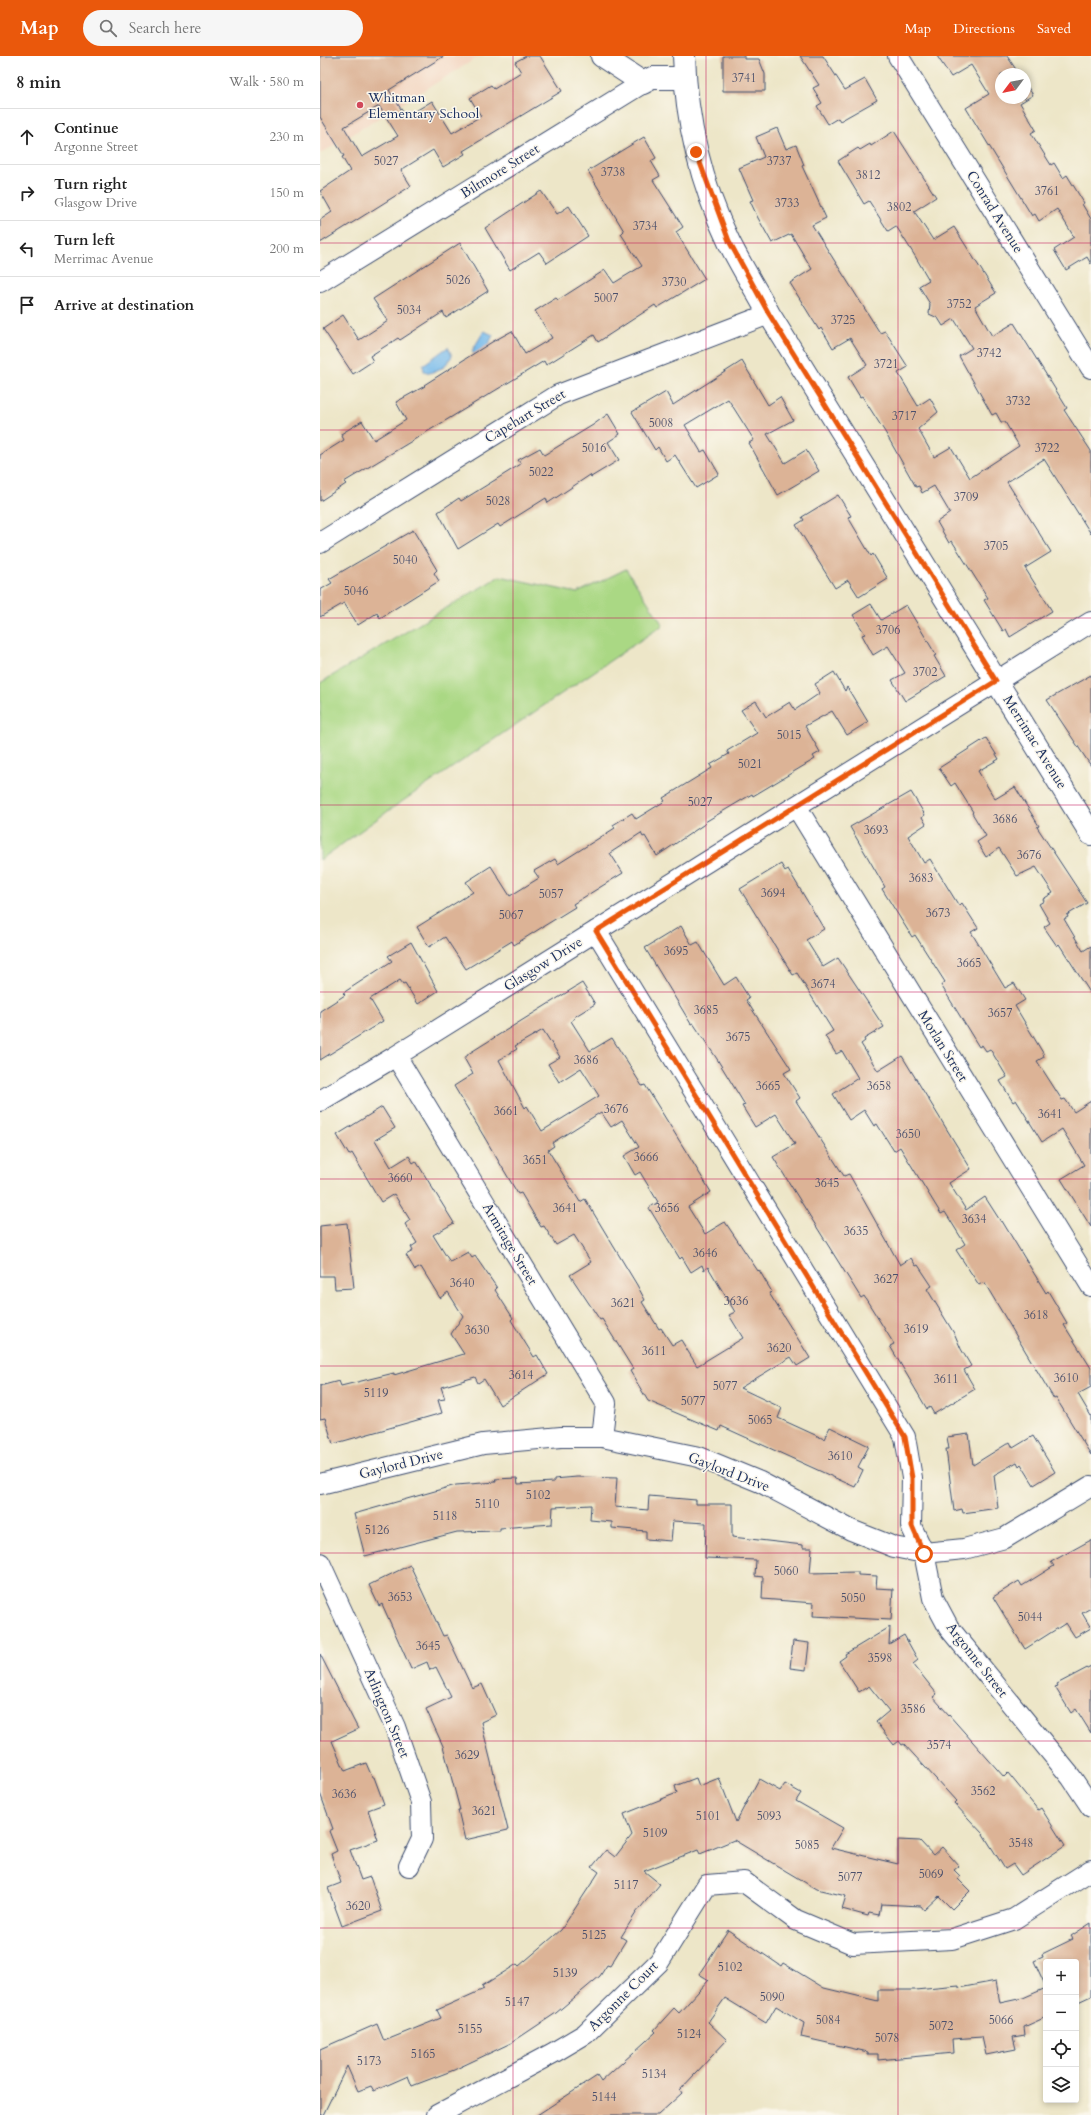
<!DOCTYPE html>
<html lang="en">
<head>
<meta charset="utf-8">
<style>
  :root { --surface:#fff; --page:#f6f6f6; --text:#222; --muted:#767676; --line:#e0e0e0; --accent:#ea580c }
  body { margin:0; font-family:Cardo,serif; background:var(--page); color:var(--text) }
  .controls { position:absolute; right:12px; bottom:12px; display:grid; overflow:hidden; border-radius:4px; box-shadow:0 2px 6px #0003 }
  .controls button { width:36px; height:36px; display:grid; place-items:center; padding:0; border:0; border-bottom:1px solid var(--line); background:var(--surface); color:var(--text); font:20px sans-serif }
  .compass { position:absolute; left:675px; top:12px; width:36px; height:36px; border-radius:50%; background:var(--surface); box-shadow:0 2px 6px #0003; rotate:238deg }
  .stop { position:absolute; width:12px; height:12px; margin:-9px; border:3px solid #ea580c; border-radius:50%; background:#fff }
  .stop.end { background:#ea580c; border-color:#fff; box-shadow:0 1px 4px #0008 }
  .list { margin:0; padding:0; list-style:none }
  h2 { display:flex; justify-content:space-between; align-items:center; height:52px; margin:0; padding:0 16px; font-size:17px }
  h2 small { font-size:13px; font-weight:400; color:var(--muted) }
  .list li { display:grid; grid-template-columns:26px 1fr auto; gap:12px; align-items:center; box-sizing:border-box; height:56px; padding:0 16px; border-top:1px solid var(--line) }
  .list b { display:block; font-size:15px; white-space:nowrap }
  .list p { margin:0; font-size:13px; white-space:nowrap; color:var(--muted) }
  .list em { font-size:13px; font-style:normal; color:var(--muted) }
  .icon { flex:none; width:22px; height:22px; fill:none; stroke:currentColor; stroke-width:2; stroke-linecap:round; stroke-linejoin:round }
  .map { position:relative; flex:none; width:771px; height:2059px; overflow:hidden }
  header { display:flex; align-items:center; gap:24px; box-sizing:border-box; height:56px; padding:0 20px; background:var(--accent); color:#fff }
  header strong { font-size:19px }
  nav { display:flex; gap:22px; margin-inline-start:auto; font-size:14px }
  .search { width:280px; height:36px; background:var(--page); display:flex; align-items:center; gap:10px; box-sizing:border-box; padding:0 14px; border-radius:22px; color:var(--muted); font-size:15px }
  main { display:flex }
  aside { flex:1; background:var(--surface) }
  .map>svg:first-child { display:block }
</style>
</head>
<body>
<header>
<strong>Map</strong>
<div class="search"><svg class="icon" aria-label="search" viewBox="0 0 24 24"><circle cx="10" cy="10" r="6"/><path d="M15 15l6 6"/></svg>Search here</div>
<nav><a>Map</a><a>Directions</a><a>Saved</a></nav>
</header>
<main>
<aside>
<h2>8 min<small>Walk · 580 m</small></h2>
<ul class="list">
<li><svg class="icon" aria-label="ahead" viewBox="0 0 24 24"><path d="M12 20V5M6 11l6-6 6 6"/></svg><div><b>Continue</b><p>Argonne Street</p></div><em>230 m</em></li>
<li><svg class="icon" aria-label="right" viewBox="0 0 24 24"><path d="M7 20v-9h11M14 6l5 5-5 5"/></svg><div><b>Turn right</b><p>Glasgow Drive</p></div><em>150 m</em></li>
<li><svg class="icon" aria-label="left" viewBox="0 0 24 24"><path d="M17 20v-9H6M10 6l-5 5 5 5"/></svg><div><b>Turn left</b><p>Merrimac Avenue</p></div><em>200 m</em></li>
<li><svg class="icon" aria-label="arrive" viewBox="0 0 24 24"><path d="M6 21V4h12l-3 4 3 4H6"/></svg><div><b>Arrive at destination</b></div></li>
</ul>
</aside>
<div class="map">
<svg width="771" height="2059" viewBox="0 0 771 2059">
  <rect width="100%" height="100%" fill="#fbf7ec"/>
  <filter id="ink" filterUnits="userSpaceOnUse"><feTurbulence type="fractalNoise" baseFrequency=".025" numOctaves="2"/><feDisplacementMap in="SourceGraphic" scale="8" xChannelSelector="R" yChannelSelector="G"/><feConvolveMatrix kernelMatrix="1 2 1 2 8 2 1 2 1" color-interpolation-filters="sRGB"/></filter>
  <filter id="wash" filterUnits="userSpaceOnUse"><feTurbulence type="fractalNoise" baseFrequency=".012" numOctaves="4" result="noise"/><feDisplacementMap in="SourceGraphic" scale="16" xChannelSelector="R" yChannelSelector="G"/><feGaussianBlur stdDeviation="0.9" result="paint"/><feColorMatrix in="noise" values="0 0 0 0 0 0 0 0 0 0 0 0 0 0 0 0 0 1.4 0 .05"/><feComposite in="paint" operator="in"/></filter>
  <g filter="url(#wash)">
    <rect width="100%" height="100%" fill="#ede6c8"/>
    <path fill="#f3d4bf" d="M0 0H160L0 98Z"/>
    <path fill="#aad884" stroke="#628471" d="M306 513 343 569 71 753 0 804V627L180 520 257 537Z"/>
    <path fill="#75b9eb" stroke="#4874a4" d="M164 275 173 279 160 307 152 295Z
      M128 291 132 300 124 311 110 317 104 315 103 309Z"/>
    <g id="blocks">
      <path fill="#dcb396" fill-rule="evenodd" d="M0 0H124L69 34 86 61 112 45 132 77 161 60 150 42 171 29 174 33 201 16 195 6 206 0H220L242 35 143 95 145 98 123 111 113 94 81 114 91 130 0 187V164L12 156 0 135 30 115 22 101 24 100 0 61ZM59 50 78 80 42 101 24 71Z
        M403 0H424V3H439L445 18V35H403Z
        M480 0H503L525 34 545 23 557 44 520 65 518 62 508 68 497 50 502 47 493 32 499 29Z
        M617 0H687L699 18H681V42H705V27L713 39 700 47 716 74 711 77 731 109 734 107 743 122 747 119 764 147 762 148 771 163V208L767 201 746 214 734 194 754 181 737 153 719 165 715 158 712 160 646 52 669 38 651 9 631 21Z
        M457 72 466 93 476 89 484 109 482 110 506 162 492 169 560 277 565 275 588 311 578 317 598 350 610 342 618 356 598 373 614 401 631 391 650 422 699 390 685 366H681L676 357 672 359 639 300 652 292 634 263 623 270 618 262 609 258 610 248 599 230 609 224 595 200 576 170 568 175 549 145 544 148 518 105 538 92 540 94 550 88 551 90 574 75 616 141 594 155 613 184 634 171 676 237 655 250 672 280 694 267 747 352 744 354 771 395V478L724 403 687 426 731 496 705 512 732 555 690 581 686 573 683 575 664 544 668 542 632 485 629 487 617 466 630 457 614 430 602 437 599 430 596 431 565 376 542 340 540 341 528 321 547 309 530 282 513 292 501 272 499 274 470 227 492 213 471 178 452 187 438 162 430 145 433 144 419 112 444 101 436 81Z
        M324 81 336 102 331 105 340 120 333 124 363 171 356 176 385 223 337 252 335 249 278 286 274 279 226 309 224 305 24 426 26 428 0 445V399L24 384 21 378 42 365 54 384 86 364 76 346 105 330 104 329 172 286 192 275 205 298 232 282 215 255 236 242 238 244 285 214 294 227 322 210 301 178 304 175 268 115Z
        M221 135 237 158 249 150 268 180 227 207 219 196 190 214 165 172Z
        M140 187 168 235 126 262 123 256 80 284 78 282 50 300 53 305 33 318 3 273 23 259 39 284 68 265 53 243Z
        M422 305 448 349 460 341 473 364 447 378 465 407 486 394 499 415 458 439 429 387 434 384 408 343 365 369 381 396 385 394 399 418 376 432 355 399 346 405 338 391 335 394 312 356 346 336 353 349Z
        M288 358 300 378 288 386 299 404 271 421 270 419 228 447 226 442 180 471 178 468 138 493 118 456 139 442 141 445 201 408 198 404 220 392 224 399 273 369Z
        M518 439 531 460 528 461 551 500 553 498 568 523 539 541 528 524 515 532 476 469 484 464 482 461Z
        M93 474 117 514 114 517 119 525 60 562 57 557 38 569 24 547 0 561V534L12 527 9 523Z
        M551 548 561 564 586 549 616 599 614 600 626 620 585 645 572 624 585 617 568 590 553 599 542 579 545 578 533 559Z
        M514 616 525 635 527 631 548 666 527 679 512 655 485 670 500 696 493 700 495 703 433 740 432 738 385 766 386 767 337 800 325 780 323 781 321 777 290 797 303 817 253 848 255 851 224 870 194 889 192 885 146 913 125 881 109 891 97 871 153 836 146 826 171 810 190 840 219 822 214 815 235 803 238 808 295 772 293 769 312 757 316 763 345 745 343 742 392 712 390 709 409 698 407 695 437 677 421 654 436 645 446 661 470 646 475 654 500 637 495 628Z
        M771 619V710L727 644Z
        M666 682 679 703 658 715 675 743 695 731 719 770 717 771 767 847 747 859 748 861 744 863 763 895 771 890V938L739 888 737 890 724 871 730 867 719 848 724 845 723 843 733 837 716 811 697 820 679 792 666 801 657 786 666 780 652 757 653 756 635 727 631 730 619 712Z
        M591 736 605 759 602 761 606 768 588 780 604 807 610 803 639 850 642 847 658 872 651 876 685 932 694 927 705 944 695 950 723 997 724 1001 717 1005 742 1044 745 1043 754 1056 771 1045V1171L741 1123 764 1109 742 1073 722 1086 696 1044 693 1046 680 1025 687 1021 670 993 666 995 662 989 659 991 621 929 625 926 595 879 592 881 562 833 565 831 530 771Z
        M461 808 465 815 468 813 504 873 486 884 503 911 518 902 564 971 544 983 545 985 541 988 558 1015 582 1000 651 1113 629 1127 646 1154 665 1141 681 1166 682 1165 726 1237 728 1235 747 1267 744 1269 771 1312V1331L758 1338 771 1360V1399L736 1342 734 1343 664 1226 659 1229 636 1194 645 1188 625 1156 621 1158 580 1091 574 1095 557 1068 554 1070 544 1054 529 1064 513 1038 538 1022 522 995 516 998 505 980 513 975 477 917 473 919 420 833Z
        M361 870 372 889 378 886 404 929 416 921 429 942 426 944 471 1013 464 1017 480 1042 476 1045 524 1120 529 1118 580 1209 591 1202 596 1210 598 1209 612 1230 607 1233 635 1279 641 1293 651 1310 644 1314 655 1333 614 1358 610 1351 607 1353 570 1290 574 1288 544 1240 541 1242 453 1101 475 1088 456 1058 435 1071 422 1050 425 1049 397 1003 373 967 371 968 325 892Z
        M91 886 118 935 98 948 85 927 83 928 80 924 50 943 63 965 0 1004V955L25 939 23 937 72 905 68 900Z
        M262 927 275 948 254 961 255 962 251 965 270 995 292 982 322 1030 325 1029 391 1136 368 1151 385 1178 405 1166 438 1215 439 1214 452 1236 449 1237 490 1302 477 1310 471 1301 420 1332 462 1352 458 1362 504 1383 510 1371 549 1390 538 1411 543 1414 535 1431 401 1370 399 1375 328 1345 310 1315 313 1313 282 1263 280 1264 250 1219 271 1206 254 1179 236 1189 224 1170 221 1171 201 1137 198 1138 134 1030 153 1018 144 1002 148 999V998ZM223 974 240 1001 228 1008 239 1026 261 1012 279 1040 222 1075 207 1050 205 1052 179 1004 197 993 195 990ZM281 1056 291 1071 302 1064 319 1091 304 1100 315 1119 320 1116 338 1146 329 1152 360 1203 362 1201 371 1216 382 1209 384 1214 388 1211 415 1256 409 1259 423 1282 377 1310 361 1284 352 1289 341 1272 339 1273 322 1246 325 1244 317 1229 265 1143 260 1146 228 1094 234 1090 232 1087Z
        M62 1051 75 1072 55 1084 71 1111 89 1100 93 1107 96 1105 121 1146 134 1167 113 1179 130 1206 148 1196 152 1202 155 1200 177 1232 175 1234 193 1262 191 1264 214 1301 217 1299 228 1318 180 1349 164 1323 158 1327 155 1321 121 1331 125 1343 118 1344 122 1357 13 1388 5 1362 0 1363V1330L19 1325 21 1330 74 1317V1319L144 1298 131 1278 143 1260 128 1236 120 1242 101 1211 95 1214 86 1199 93 1195 91 1191 97 1187 85 1168 90 1164 74 1138 61 1146 32 1097 29 1099 17 1079Z
        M27 1167 34 1232 15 1233 14 1220H0V1170Z
        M649 1378 653 1409 690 1386 693 1392 713 1380 735 1416 714 1429 701 1408 699 1410 697 1406 674 1419 678 1452 643 1457 642 1453 634 1455 626 1393H629L627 1381Z
        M257 1421 297 1422 295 1451 328 1454 329 1440 376 1444V1448H412V1481L483 1489V1492H492L490 1517 538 1516V1519L557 1520 556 1532 573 1533 571 1564 493 1560 494 1547 442 1543 443 1521 435 1520 436 1504 385 1502 386 1467 353 1465 351 1485 326 1483V1475L292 1472V1466L270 1464 271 1449 233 1451 232 1468 180 1472V1475L137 1476 45 1500 34 1458 136 1429 176 1426 175 1423 197 1422 198 1428 234 1426V1423Z
        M771 1484V1552L762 1557 771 1572 755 1581 746 1567 705 1593 673 1541 699 1525 702 1530 734 1510 731 1506Z
        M90 1509 123 1580 127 1579 152 1632 162 1628 176 1659 161 1666 188 1774 145 1784 138 1754H140L123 1690 106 1653 131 1641 116 1611 110 1614 107 1606 91 1613 62 1548 59 1550 49 1529Z
        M570 1571 569 1588 584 1579 598 1604 593 1608 617 1638 613 1641 684 1721 688 1717 718 1754 721 1752 745 1790 701 1819 693 1808 685 1813 663 1778 634 1747 636 1745 584 1688 582 1689 579 1685 574 1689 556 1666 569 1655 549 1630 539 1636 519 1605 526 1600 525 1598Z
        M473 1585 489 1587 486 1614 470 1612Z
        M0 1598 38 1673 12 1685 25 1715 46 1707 52 1721H54L64 1748 48 1754 58 1784 30 1794 41 1824 50 1821 62 1855 22 1870 8 1832 21 1827 11 1798 17 1795 9 1775 13 1773 0 1737Z
        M771 1610V1677L756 1653 751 1657 735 1631 738 1630 737 1628Z
        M376 1722 379 1730 399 1722 416 1766 439 1723 460 1735 465 1728 481 1737 476 1745 523 1772 511 1792 578 1808V1784L600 1785 613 1799 622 1791 639 1810 634 1814 640 1820 638 1823 650 1835 632 1853 619 1840 604 1854 601 1850 561 1848 559 1859 549 1857 548 1860 522 1853 526 1840 496 1833 414 1784 380 1798 378 1794 324 1815 340 1828 316 1857 301 1881 306 1884 290 1910 287 1909 280 1920 236 1957 191 1987 134 2014 92 2030 88 2020 54 2035 51 2030 38 2035 27 2010 3 2059H0V1993L57 1968 64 1985 121 1962 117 1954 164 1933 162 1930 197 1908 199 1910 241 1874 279 1816 272 1811 286 1794 295 1801 312 1779 304 1758 357 1737 355 1730Z
        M771 1867V1940L756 1947V1906H726V1931L714 1905 723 1901 722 1898 753 1883 751 1880Z
        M408 1874 461 1910 463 1907 504 1932 558 1945V1934H595L639 1930V1932L676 1925 680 1947 703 1942 726 1932V1961L704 1971 705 1979 693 1981 696 1993 666 1999 662 1981 632 1983 633 1997 558 2004V1998H548V1996L481 1981 484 1967 456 1950 446 1967 405 1942 388 1966 407 1984 360 2034 362 2037 338 2059H217L277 2020 281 2026 336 1976 334 1974 354 1952 359 1957 389 1924 379 1918Z"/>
    </g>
  </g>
  <g filter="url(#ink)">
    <use href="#blocks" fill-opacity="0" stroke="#3a4a6e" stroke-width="1"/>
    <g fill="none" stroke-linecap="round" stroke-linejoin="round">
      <defs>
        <path id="street" d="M578 0 771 312
          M0 226 323 27
          M0 487 238 339 449 258
          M476 750 771 1230
          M276 875 585 1381 592 1422 591 1470 604 1497 613 1542 629 1572 751 1721 771 1751
          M76 1000 286 1347 282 1381
          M0 1045 76 1000 771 566
          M0 1428 163 1388 241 1381H282L379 1401 440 1426 531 1474 574 1491 604 1497 644 1493 685 1482 771 1430
          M0 1507 75 1671 101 1746 102 1783 89 1810
          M117 2059 233 1997 265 1978 339 1906 387 1829 424 1826 476 1864 533 1888 632 1883 694 1863 771 1814"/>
        <path id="secondary" d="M282 0 323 27 332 22H365
          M364 0C366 64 381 128 409 186 421 210 436 234 449 258L771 778"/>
      </defs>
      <use href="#street" stroke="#3a4a6e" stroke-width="22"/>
      <use href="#secondary" stroke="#3a4a6e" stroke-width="24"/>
      <use href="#street" stroke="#fff" stroke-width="20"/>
      <use href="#secondary" stroke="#fff" stroke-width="22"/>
    </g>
  </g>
  <g fill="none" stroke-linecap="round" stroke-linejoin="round" filter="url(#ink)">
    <path stroke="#ea580c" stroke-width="5" d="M376 96 409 185 449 258 676 625 276 875 585 1381 592 1422V1470L604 1498"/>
  </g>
  <path fill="none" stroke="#c2185b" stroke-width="1" stroke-opacity="0.55" d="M193 0V2059M386 0V2059M578 0V2059M0 187H771M0 374H771M0 562H771M0 749H771M0 936H771M0 1123H771M0 1310H771M0 1497H771M0 1685H771M0 1872H771"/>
  <circle fill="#d1495b" stroke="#fbf7ec" stroke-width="1.5" cx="40" cy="49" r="4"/>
  <g text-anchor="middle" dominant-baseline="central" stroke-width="3" stroke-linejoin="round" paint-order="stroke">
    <g font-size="12" fill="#4b506c">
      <text x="424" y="22">3741</text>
      <text x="66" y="105">5027</text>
      <text x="459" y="105">3737</text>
      <text x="293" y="116">3738</text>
      <text x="548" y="119">3812</text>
      <text x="727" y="135">3761</text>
      <text x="467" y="147">3733</text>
      <text x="579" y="151">3802</text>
      <text x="325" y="170">3734</text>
      <text x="138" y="224">5026</text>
      <text x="354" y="226">3730</text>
      <text x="286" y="242">5007</text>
      <text x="639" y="248">3752</text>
      <text x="89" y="254">5034</text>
      <text x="523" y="264">3725</text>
      <text x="669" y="297">3742</text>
      <text x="566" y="308">3721</text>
      <text x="698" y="345">3732</text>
      <text x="584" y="360">3717</text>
      <text x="341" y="367">5008</text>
      <text x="274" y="392">5016</text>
      <text x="727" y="392">3722</text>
      <text x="221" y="416">5022</text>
      <text x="646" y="441">3709</text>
      <text x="178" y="445">5028</text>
      <text x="676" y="490">3705</text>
      <text x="85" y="504">5040</text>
      <text x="36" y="535">5046</text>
      <text x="568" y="574">3706</text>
      <text x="605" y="616">3702</text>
      <text x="469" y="679">5015</text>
      <text x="430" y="708">5021</text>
      <text x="380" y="746">5027</text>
      <text x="685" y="763">3686</text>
      <text x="556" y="774">3693</text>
      <text x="709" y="799">3676</text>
      <text x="601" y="822">3683</text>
      <text x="453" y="837">3694</text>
      <text x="231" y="838">5057</text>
      <text x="618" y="857">3673</text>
      <text x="191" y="859">5067</text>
      <text x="356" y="895">3695</text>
      <text x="649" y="907">3665</text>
      <text x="503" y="928">3674</text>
      <text x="386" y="954">3685</text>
      <text x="680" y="957">3657</text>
      <text x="418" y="981">3675</text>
      <text x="266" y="1004">3686</text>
      <text x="448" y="1030">3665</text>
      <text x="559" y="1030">3658</text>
      <text x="296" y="1053">3676</text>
      <text x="186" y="1055">3661</text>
      <text x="730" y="1058">3641</text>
      <text x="588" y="1078">3650</text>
      <text x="326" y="1101">3666</text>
      <text x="215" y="1104">3651</text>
      <text x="80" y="1122">3660</text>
      <text x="507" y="1127">3645</text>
      <text x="245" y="1152">3641</text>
      <text x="347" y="1152">3656</text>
      <text x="654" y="1163">3634</text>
      <text x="536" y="1175">3635</text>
      <text x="385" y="1197">3646</text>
      <text x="566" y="1223">3627</text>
      <text x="142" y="1227">3640</text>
      <text x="416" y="1245">3636</text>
      <text x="303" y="1247">3621</text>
      <text x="716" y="1259">3618</text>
      <text x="596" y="1273">3619</text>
      <text x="157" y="1274">3630</text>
      <text x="459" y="1292">3620</text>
      <text x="334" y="1295">3611</text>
      <text x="201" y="1319">3614</text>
      <text x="746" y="1322">3610</text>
      <text x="626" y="1323">3611</text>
      <text x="405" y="1330">5077</text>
      <text x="56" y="1337">5119</text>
      <text x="373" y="1345">5077</text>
      <text x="440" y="1364">5065</text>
      <text x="520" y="1400">3610</text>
      <text x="218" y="1439">5102</text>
      <text x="167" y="1448">5110</text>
      <text x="125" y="1460">5118</text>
      <text x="57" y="1474">5126</text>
      <text x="466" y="1515">5060</text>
      <text x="80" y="1541">3653</text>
      <text x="533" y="1542">5050</text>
      <text x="710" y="1561">5044</text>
      <text x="108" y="1590">3645</text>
      <text x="560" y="1602">3598</text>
      <text x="593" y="1653">3586</text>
      <text x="619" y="1689">3574</text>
      <text x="147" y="1699">3629</text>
      <text x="663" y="1735">3562</text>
      <text x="24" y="1738">3636</text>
      <text x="164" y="1755">3621</text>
      <text x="388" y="1760">5101</text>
      <text x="449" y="1760">5093</text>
      <text x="335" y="1777">5109</text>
      <text x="701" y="1787">3548</text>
      <text x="487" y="1789">5085</text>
      <text x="611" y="1818">5069</text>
      <text x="530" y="1821">5077</text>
      <text x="306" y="1829">5117</text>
      <text x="38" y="1850">3620</text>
      <text x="274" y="1879">5125</text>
      <text x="410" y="1911">5102</text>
      <text x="245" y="1917">5139</text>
      <text x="452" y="1941">5090</text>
      <text x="197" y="1946">5147</text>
      <text x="508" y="1964">5084</text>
      <text x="681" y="1964">5066</text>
      <text x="621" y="1970">5072</text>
      <text x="150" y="1973">5155</text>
      <text x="369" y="1978">5124</text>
      <text x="567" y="1982">5078</text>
      <text x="103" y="1998">5165</text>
      <text x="49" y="2005">5173</text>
      <text x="334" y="2018">5134</text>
      <text x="284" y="2041">5144</text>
    </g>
    <g font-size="14" fill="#1b2f5e" stroke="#fbf7ec" text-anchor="start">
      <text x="48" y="41">Whitman<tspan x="48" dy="16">Elementary School</tspan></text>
    </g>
    <g font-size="14" fill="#1b2f5e" stroke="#fbf7ec">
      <text transform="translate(180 115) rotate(-32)">Biltmore Street</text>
      <text transform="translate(675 156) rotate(58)">Conrad Avenue</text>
      <text transform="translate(205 360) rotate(-31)">Capehart Street</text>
      <text transform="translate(715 686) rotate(58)">Merrimac Avenue</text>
      <text transform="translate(223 908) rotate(-32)">Glasgow Drive</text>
      <text transform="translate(623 990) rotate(58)">Morlan Street</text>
      <text transform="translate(190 1188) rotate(59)">Armitage Street</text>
      <text transform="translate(81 1408) rotate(-14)">Gaylord Drive</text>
      <text transform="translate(409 1416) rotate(21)">Gaylord Drive</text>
      <text transform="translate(657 1604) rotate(52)">Argonne Street</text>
      <text transform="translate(67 1657) rotate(67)">Arlington Street</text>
      <text transform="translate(303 1940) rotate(-45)">Argonne Court</text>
    </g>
  </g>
</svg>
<div class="controls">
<button>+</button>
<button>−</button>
<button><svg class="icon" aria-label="locate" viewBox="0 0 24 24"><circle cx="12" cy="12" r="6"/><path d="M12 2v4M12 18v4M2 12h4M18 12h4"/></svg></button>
<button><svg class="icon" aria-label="layers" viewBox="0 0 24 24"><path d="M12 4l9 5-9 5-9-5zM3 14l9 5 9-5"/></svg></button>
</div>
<svg class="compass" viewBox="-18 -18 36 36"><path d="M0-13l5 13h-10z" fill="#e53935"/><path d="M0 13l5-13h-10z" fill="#767676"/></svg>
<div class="stop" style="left:604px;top:1498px"></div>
<div class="stop end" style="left:376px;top:96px"></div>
</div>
</main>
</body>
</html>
